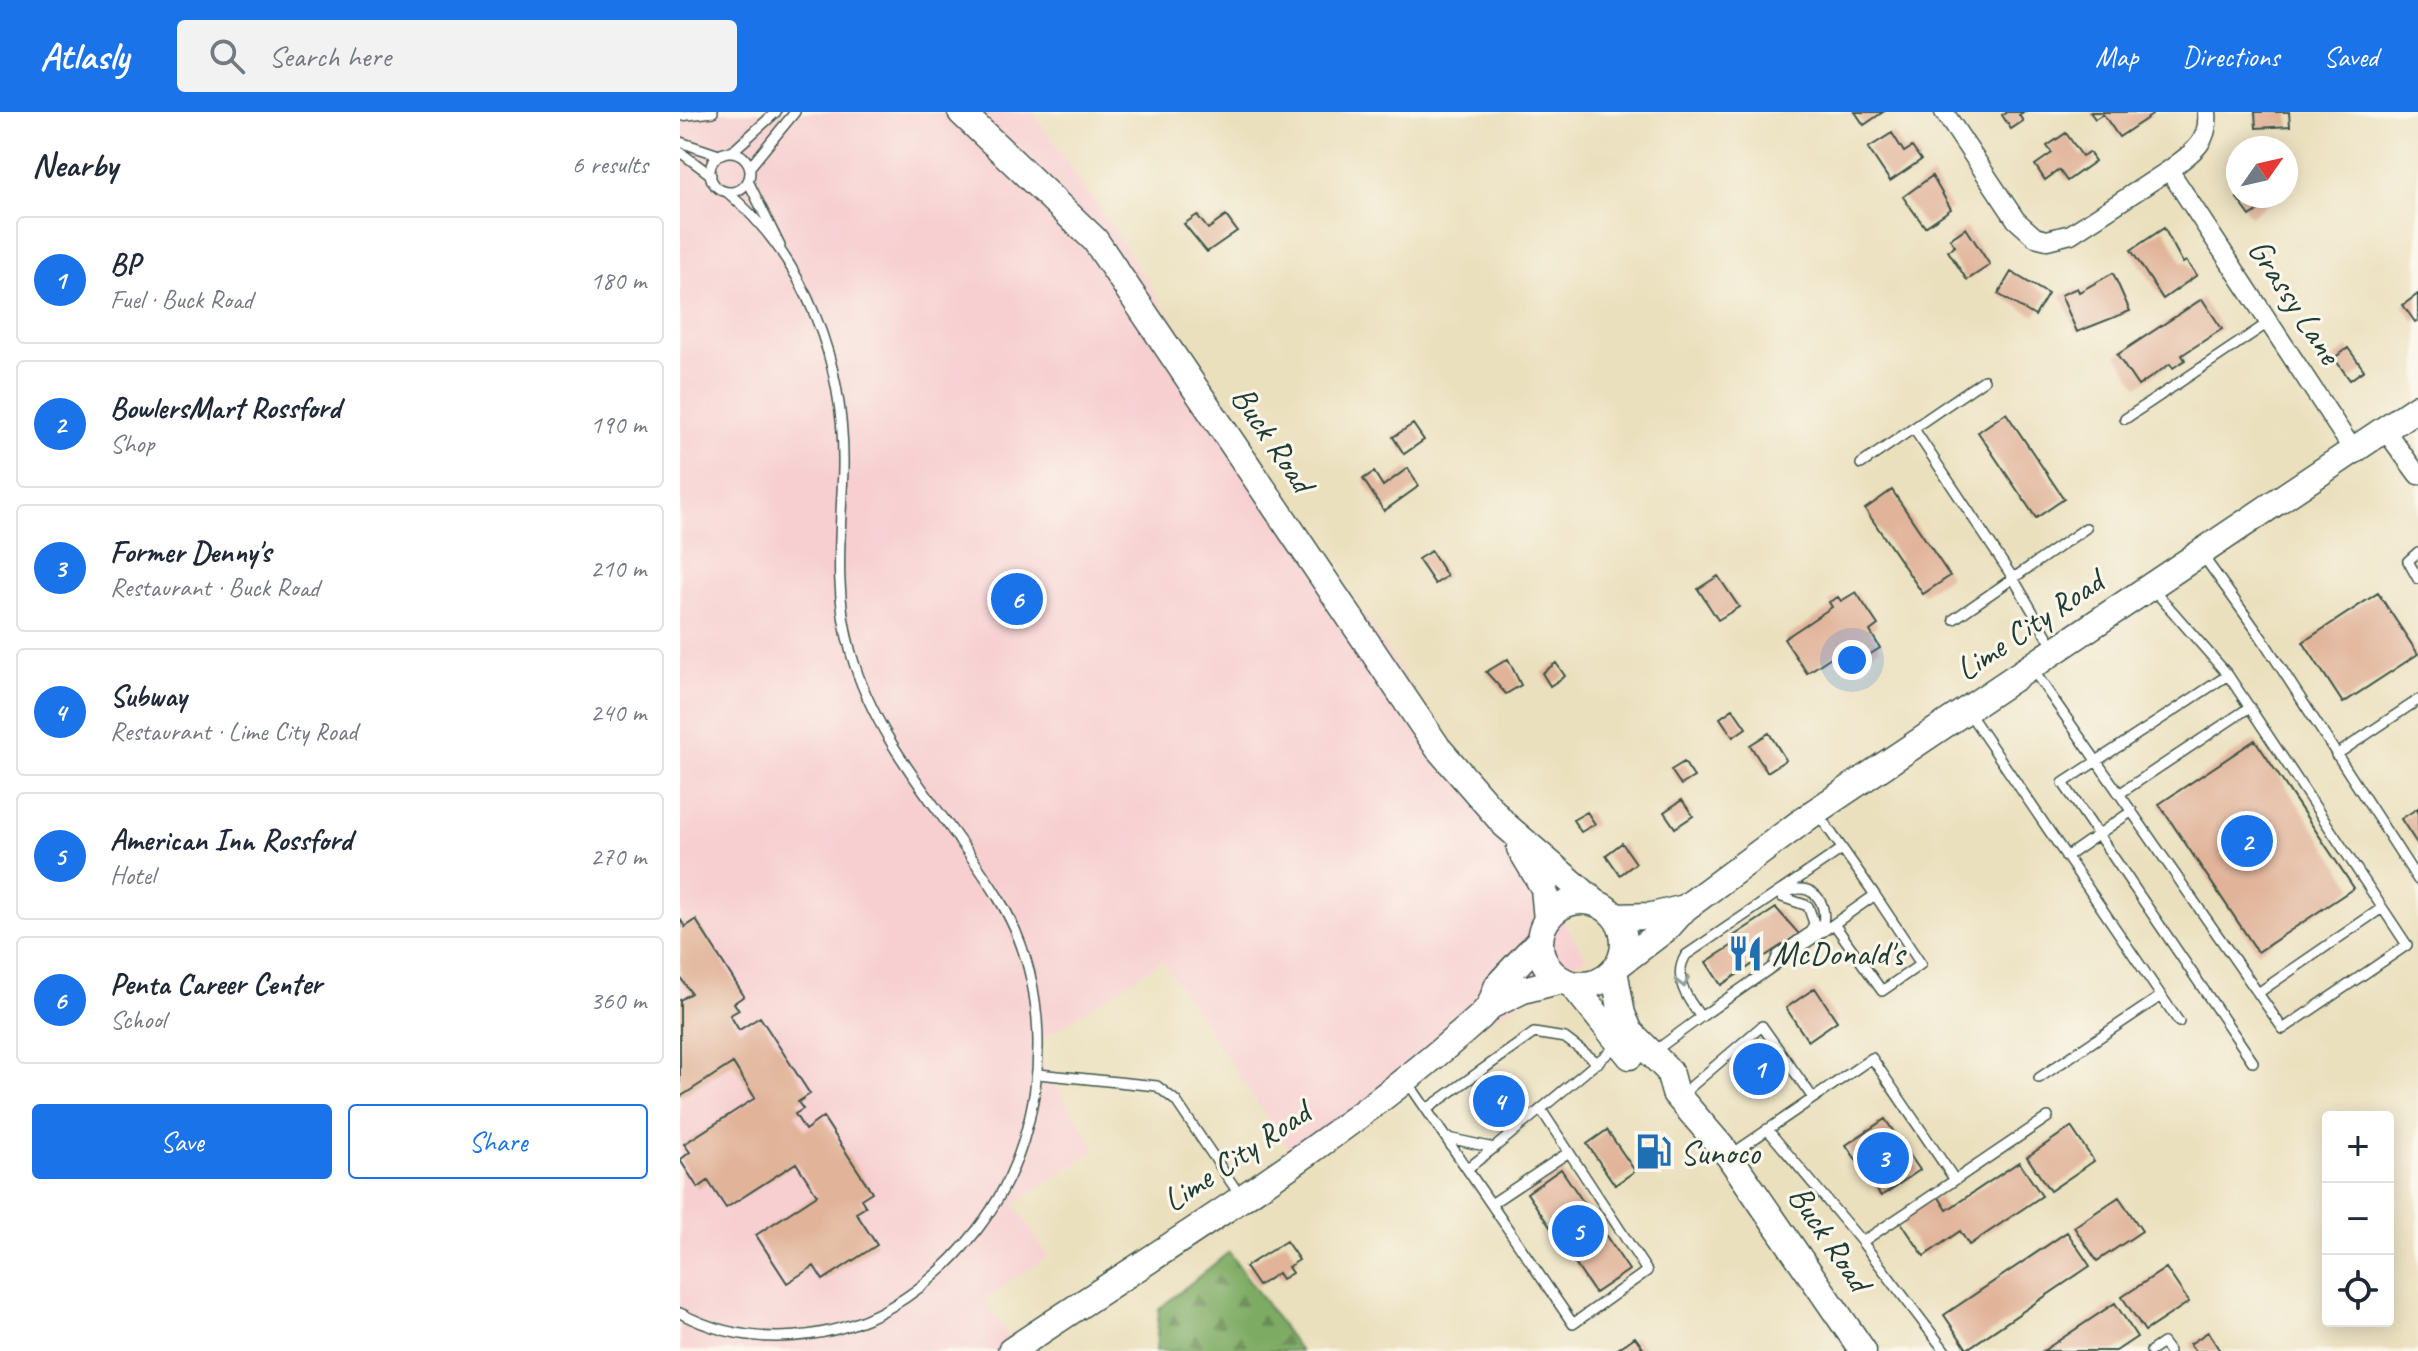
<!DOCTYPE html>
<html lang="en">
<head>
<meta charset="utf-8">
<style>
  :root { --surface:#fff; --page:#f2f2f3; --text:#1f2937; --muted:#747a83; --line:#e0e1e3; --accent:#1a73e8 }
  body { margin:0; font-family:Caveat,sans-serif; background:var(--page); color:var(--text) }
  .controls { position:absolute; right:24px; bottom:24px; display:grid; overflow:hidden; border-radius:8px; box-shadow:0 4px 20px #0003 }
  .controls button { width:72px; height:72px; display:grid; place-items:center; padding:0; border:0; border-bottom:2px solid var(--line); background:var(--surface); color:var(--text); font:40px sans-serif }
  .compass { position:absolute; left:1546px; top:24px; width:72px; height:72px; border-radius:50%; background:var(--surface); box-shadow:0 4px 20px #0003; rotate:56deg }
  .you { position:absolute; left:1172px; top:548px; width:28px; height:28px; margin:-20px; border:6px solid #fff; border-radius:50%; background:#1a73e8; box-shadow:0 0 0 12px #1a73e833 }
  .badge { display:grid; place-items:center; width:52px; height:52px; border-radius:50%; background:var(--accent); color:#fff; font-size:26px; font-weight:700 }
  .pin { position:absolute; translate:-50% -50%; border:4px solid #fff; box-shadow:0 2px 8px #0006 }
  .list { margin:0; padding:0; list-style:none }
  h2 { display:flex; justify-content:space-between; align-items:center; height:104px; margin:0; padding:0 32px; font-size:34px }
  h2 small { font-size:26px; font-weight:400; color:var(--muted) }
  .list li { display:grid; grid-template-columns:52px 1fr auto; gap:24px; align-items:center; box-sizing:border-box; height:128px; margin:0 16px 16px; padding:0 16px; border:2px solid var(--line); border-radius:8px }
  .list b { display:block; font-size:30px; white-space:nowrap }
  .list p { margin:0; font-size:26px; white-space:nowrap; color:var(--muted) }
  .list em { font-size:26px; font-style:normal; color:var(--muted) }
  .actions { display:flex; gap:16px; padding:24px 32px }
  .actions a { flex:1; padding:18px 0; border:2px solid var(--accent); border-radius:8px; text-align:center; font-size:28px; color:var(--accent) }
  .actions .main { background:var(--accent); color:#fff }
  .icon { flex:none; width:44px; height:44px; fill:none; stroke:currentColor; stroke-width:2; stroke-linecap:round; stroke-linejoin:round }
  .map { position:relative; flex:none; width:1738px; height:1239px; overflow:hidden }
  header { display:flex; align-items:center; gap:48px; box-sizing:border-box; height:112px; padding:0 40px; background:var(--accent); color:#fff }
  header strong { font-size:38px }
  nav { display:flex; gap:44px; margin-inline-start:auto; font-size:28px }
  .search { width:560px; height:72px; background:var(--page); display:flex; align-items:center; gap:20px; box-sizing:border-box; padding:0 28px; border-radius:8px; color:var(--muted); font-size:30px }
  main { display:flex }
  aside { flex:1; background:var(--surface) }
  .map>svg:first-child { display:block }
</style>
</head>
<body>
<header>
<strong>Atlasly</strong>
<div class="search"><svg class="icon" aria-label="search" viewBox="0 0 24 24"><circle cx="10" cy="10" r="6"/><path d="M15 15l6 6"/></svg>Search here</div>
<nav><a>Map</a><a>Directions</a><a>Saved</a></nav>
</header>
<main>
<aside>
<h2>Nearby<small>6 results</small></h2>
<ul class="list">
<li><span class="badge">1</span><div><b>BP</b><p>Fuel · Buck Road</p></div><em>180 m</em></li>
<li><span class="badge">2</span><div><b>BowlersMart Rossford</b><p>Shop</p></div><em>190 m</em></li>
<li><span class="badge">3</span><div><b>Former Denny's</b><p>Restaurant · Buck Road</p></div><em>210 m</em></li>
<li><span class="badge">4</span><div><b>Subway</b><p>Restaurant · Lime City Road</p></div><em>240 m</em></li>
<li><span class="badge">5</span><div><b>American Inn Rossford</b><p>Hotel</p></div><em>270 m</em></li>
<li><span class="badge">6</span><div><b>Penta Career Center</b><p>School</p></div><em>360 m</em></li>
</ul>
<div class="actions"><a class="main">Save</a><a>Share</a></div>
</aside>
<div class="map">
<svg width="1738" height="1239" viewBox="0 0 1738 1239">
  <defs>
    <pattern id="forest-firs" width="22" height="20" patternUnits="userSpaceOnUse" patternTransform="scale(2)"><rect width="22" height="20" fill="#7eab64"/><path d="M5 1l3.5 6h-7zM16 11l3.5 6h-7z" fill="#678c53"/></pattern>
  </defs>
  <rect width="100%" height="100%" fill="#fbf7ec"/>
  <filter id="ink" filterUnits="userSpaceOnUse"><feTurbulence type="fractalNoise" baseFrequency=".0125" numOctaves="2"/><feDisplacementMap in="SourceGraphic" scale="16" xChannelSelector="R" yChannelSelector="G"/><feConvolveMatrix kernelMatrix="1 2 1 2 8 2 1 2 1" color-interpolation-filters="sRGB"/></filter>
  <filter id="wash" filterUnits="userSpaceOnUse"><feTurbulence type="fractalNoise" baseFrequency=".006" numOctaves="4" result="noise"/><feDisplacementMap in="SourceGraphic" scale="32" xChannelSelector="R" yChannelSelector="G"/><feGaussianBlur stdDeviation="1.8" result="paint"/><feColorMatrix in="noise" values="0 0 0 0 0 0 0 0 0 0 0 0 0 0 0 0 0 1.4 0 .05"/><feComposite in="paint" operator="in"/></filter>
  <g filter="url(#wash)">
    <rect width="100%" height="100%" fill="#ebe0be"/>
    <path fill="#f7cfd1" d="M0 0H353L441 129 906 845 611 1041 482 848 350 935 417 1037 334 1092 368 1144 304 1187 338 1239H0Z"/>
    <path fill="url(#forest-firs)" stroke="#4e744c" stroke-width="2" d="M549 1140 620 1239H476L479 1197Z"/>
    <g id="blocks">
      <path fill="#e1b399" d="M1175 0H1203L1184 13Z
        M1327 0H1344L1339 3 1343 9 1331 17 1322 3Z
        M1410 0H1470L1472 3 1439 25 1423 2 1415 7Z
        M1575 0H1609L1610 14 1576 16Z
        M1212 21 1224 40 1232 35 1241 48 1210 69 1188 36Z
        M1386 21 1402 44 1409 40 1415 49 1387 69 1379 58 1365 68 1355 53 1372 41 1367 34Z
        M1252 64 1271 97 1245 115 1223 85Z
        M1560 84H1592L1595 87 1570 104 1557 86Z
        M517 103 528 117 546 104 557 119 527 140 504 112Z
        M1286 116 1310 153 1287 168 1268 139 1275 134 1270 127Z
        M1484 116 1503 151 1506 149 1517 163 1483 187 1451 138Z
        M1331 160 1368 182 1355 204 1318 182Z
        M1433 161 1450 199 1397 220 1381 183 1397 176 1399 180Z
        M1738 182V208L1735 210 1723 193Z
        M1522 187 1542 217 1502 243 1505 248 1493 256 1490 252 1458 274 1437 243Z
        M1668 236 1684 258 1670 268 1654 246Z
        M1326 301 1384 387 1356 406 1298 320Z
        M733 312 744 328 724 342 713 325Z
        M728 356 739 374 704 399 683 367 694 360 703 374Z
        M1212 378 1270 464 1243 482 1185 397Z
        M751 439 767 464 755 472 738 447Z
        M1038 464 1059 495 1038 508 1018 477Z
        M1176 480 1198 513 1190 519 1200 536 1181 548 1169 533 1127 561 1104 527 1152 495 1149 490 1158 485 1161 489Z
        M1698 481 1738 542 1663 591 1623 530Z
        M828 547 841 573 826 582 806 560Z
        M876 551 885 564 870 574 862 561Z
        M1053 597 1066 616 1053 625 1040 606Z
        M1089 621 1106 648 1087 660 1070 633Z
        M1575 628 1674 776 1578 840 1479 692Z
        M1004 650 1014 665 1001 673 991 658Z
        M1002 688 1013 704 995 716 984 700Z
        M1738 696V733L1721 707Z
        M907 700 915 712 901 720 893 708Z
        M942 731 956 751 940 763 926 743Z
        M1096 796 1119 822 1041 873 1026 850 1056 831 1052 825Z
        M0 807 5 815 16 808 64 884 54 891 59 898 50 903 59 918 80 905 130 982 118 990 123 997 115 1002 125 1018 143 1005 192 1080 181 1087 186 1095 176 1101 197 1133 143 1168 134 1154 107 1171 76 1123 137 1083 116 1051 46 1096 28 1069 18 1076 0 1048 10 1040 4 1032 75 986 53 951 0 985V888L11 881 0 865Z
        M1135 876 1157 909 1128 929 1106 896Z
        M816 966 826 981 831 978 843 997 839 999 842 1004 819 1019 794 980Z
        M1205 1007 1240 1058 1201 1084 1166 1033Z
        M1391 1015 1414 1049 1370 1079 1347 1045Z
        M927 1018 955 1059 935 1073 907 1032Z
        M1339 1050 1362 1084 1289 1133 1280 1119 1244 1144 1220 1109 1258 1084 1267 1098Z
        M881 1057 949 1158 915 1181 847 1081Z
        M1439 1085 1462 1119 1417 1149 1394 1115Z
        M1387 1120 1410 1154 1287 1237 1264 1203Z
        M606 1129 619 1148 608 1155 612 1161 602 1167 598 1161 578 1174 565 1155Z
        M1486 1156 1509 1190 1465 1219 1442 1185Z
        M1435 1191 1457 1225 1436 1239H1363Z
        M1528 1220 1540 1239H1515L1510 1232Z
        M955 1225 965 1239H935Z"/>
    </g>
  </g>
  <g filter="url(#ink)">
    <use href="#blocks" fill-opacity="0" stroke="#3e5549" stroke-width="2"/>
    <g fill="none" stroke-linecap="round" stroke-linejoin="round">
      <defs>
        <path id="lane" d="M0 4 33 0
          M0 30 39 43
          M0 40 31 63
          M52 40 96 0
          M30 60a20 20 0 1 1 40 0a20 20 0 1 1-40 0Z
          M70 55 115 0
          M68 69 100 134
          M1445 307 1591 209
          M1234 317 1333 466 1374 536
          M1181 352 1304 268
          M1738 440 1728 449 1738 467
          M1523 444 1581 525 1738 768
          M1274 507 1406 416
          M1353 558 1603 917 1727 833 1548 563 1473 477
          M1548 563 1383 671 1573 950
          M1289 601 1499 910
          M1656 643 1738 588
          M1439 682 1570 595
          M1138 702 1195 783 1021 905C1007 887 992 865 1006 843L1162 737
          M1386 745 1452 699
          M1102 785 1128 794 1134 811 1130 820
          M1154 812 1202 879 1241 852 1195 783
          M1094 852 1098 843 1143 811C1148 785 1126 767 1103 783
          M1578 881 1702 796
          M972 941 1021 905
          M358 962 477 974 496 989 561 1085
          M1359 966 1481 884
          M727 969 787 1057 814 1036
          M1000 984 1082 914 1133 986
          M747 997 854 921 885 926 918 951
          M1087 1017 1182 1130 1265 1239
          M768 1026 814 1036 938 933
          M1052 1042 1192 946 1275 1068 1368 1005
          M787 1057 893 1212 967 1159 862 999
          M811 1092 889 1040
          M1182 1130 1275 1068
          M0 1201C71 1239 159 1230 225 1186 280 1149 323 1093 343 1030 368 950 363 859 319 787 269 704 198 637 171 541 153 479 161 420 163 357 165 254 127 147 47 80
          M1471 1239 1483 1231 1489 1239"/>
        <path id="street" d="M1264 0 1336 108 1355 125 1367 128 1391 122 1489 58
          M1527 0C1530 31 1512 41 1489 58L1673 338
          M1705 318 1738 363"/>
        <path id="secondary" d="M281 0 415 128 758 636 825 713 916 791
          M840 736 864 776 867 808
          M860 831a42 42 0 1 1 84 0a42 42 0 1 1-84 0Z
          M935 805 972 804 1005 796
          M937 854 987 816 1005 796 1136 699 1738 295
          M934 858 942 902 950 920 989 959 995 981 1049 1044 1183 1239
          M892 872 950 944
          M810 894 843 878 882 868
          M331 1239C490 1132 657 1033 800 905L810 894 818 873 860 828"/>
      </defs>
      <use href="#lane" stroke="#3e5549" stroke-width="12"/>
      <use href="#street" stroke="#3e5549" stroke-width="21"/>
      <use href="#secondary" stroke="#3e5549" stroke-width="29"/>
      <use href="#lane" stroke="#fff" stroke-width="9"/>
      <use href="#street" stroke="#fff" stroke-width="18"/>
      <use href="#secondary" stroke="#fff" stroke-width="26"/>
    </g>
    <defs><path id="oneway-chevron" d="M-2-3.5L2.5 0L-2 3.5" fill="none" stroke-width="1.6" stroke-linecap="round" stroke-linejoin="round" transform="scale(2)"/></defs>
    <use stroke="#8f9e9a" href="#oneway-chevron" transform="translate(1003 870) rotate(76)"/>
  </g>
  <defs>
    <symbol id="restaurant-bare" viewBox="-9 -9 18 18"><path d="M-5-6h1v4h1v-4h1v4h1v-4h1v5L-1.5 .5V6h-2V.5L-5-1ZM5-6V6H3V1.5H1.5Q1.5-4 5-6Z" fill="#1f6fb2" stroke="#fbf7ec" stroke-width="2.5" paint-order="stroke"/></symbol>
    <symbol id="fuel-bare" viewBox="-9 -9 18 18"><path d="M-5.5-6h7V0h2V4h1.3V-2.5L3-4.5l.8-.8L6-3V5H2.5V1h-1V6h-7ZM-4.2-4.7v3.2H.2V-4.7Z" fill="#1f6fb2" stroke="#fbf7ec" stroke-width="2.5" paint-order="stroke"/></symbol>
  </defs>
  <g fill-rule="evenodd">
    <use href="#restaurant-bare" x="1040" y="816" width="51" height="51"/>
    <use href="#fuel-bare" x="948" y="1014" width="51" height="51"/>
  </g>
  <g text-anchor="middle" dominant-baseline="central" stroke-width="6" stroke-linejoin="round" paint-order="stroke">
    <g font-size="34" fill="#1f3d34" stroke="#fbf7ec">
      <text transform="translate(1615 189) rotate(57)">Grassy Lane</text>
      <text transform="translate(593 327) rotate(56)">Buck Road</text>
      <text transform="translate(1349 513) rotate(-34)">Lime City Road</text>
      <text transform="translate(556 1044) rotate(-34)">Lime City Road</text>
      <text transform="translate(1150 1126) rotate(56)">Buck Road</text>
    </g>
    <g font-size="34" fill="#1f3d34" stroke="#fbf7ec" text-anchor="start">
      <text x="1092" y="841">McDonald's</text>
      <text x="1000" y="1040">Sunoco</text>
    </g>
  </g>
</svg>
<div class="controls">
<button>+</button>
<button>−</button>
<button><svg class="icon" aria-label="locate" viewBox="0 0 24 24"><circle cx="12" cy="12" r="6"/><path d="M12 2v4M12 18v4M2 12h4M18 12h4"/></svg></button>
</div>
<svg class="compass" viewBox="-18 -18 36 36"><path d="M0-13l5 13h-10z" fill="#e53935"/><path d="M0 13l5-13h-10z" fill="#747a83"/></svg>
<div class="you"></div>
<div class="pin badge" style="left:1079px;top:957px">1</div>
<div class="pin badge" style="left:1567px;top:729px">2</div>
<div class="pin badge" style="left:1203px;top:1046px">3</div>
<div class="pin badge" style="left:819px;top:989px">4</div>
<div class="pin badge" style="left:898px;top:1119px">5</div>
<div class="pin badge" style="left:337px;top:487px">6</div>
</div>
</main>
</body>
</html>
